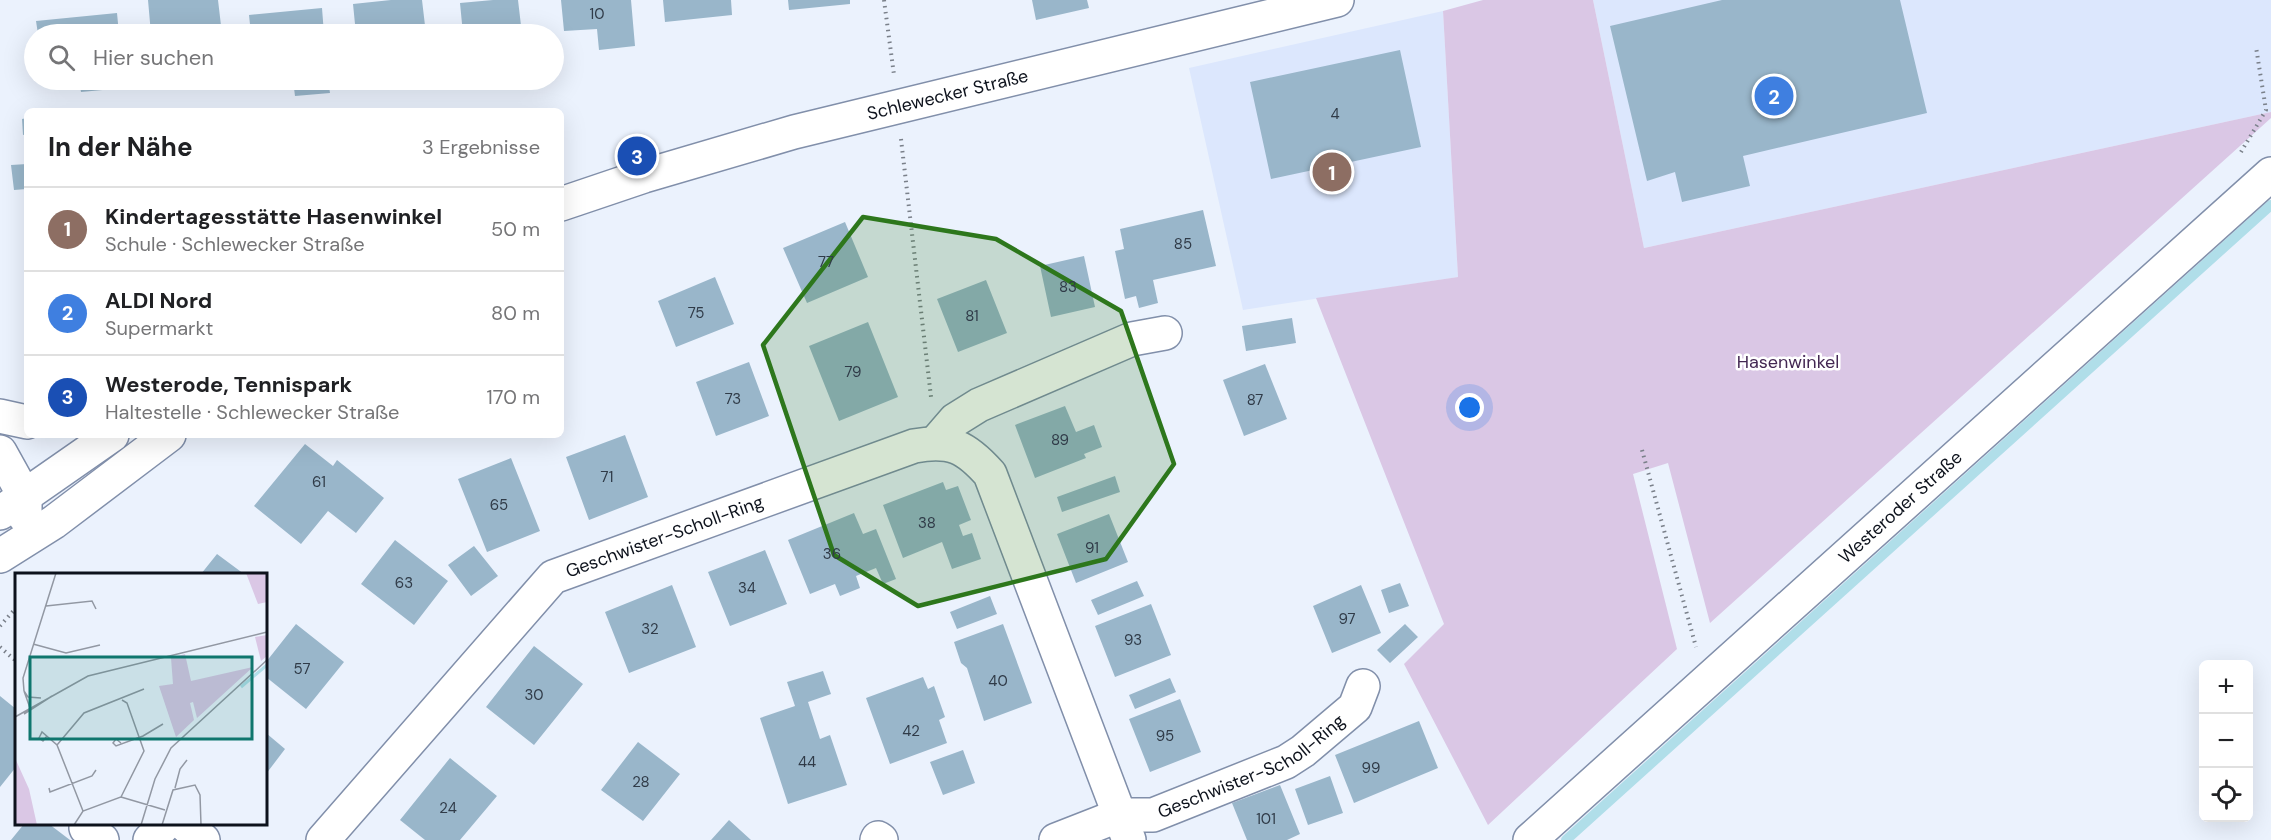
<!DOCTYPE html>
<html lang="de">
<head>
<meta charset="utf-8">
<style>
  :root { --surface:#fff; --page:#f2f2f2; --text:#202124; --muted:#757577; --line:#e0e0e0; --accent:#b45309 }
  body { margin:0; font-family:"DM Sans",sans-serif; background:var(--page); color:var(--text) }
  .controls { position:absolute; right:18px; bottom:18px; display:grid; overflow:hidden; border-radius:9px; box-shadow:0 6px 24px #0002 }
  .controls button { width:54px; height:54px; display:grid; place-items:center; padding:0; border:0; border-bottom:2px solid var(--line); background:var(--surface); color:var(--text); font:30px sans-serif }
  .you { position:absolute; left:1470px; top:408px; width:21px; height:21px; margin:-15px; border:4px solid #fff; border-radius:50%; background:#1a73e8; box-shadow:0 0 0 9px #1a73e833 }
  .badge { display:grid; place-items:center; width:39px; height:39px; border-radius:50%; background:var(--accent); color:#fff; font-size:20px; font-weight:700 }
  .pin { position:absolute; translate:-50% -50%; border:3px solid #fff; box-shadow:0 2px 6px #0006 }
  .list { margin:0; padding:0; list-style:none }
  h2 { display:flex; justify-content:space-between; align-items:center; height:78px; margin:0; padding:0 24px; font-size:26px }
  h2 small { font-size:20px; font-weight:400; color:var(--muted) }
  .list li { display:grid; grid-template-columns:39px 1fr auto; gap:18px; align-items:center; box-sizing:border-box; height:84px; padding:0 24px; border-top:2px solid var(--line) }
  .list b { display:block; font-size:22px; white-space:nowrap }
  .list p { margin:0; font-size:20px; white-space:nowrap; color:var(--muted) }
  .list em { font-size:20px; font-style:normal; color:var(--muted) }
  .icon { flex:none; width:33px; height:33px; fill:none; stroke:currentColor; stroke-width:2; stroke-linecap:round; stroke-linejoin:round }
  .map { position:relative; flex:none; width:2271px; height:840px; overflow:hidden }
  .search { position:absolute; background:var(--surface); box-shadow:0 6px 24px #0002; left:24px; top:24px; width:540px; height:66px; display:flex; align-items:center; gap:15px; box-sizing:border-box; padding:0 21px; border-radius:33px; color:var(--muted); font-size:22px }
  .panel { position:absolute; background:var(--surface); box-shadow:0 6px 24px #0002; left:24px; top:108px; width:540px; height:330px; border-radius:9px }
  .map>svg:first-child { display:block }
</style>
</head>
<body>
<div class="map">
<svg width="2271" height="840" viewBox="0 0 2271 840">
  <rect width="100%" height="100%" fill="#ebf2fd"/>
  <path fill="#dce7fd" d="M1593 0H2271V112L1644 248Z
    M1443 11 1458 277 1243 310 1189 68Z"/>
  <path fill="#dac7e5" d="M1483 0H1593L1644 248 2271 112V118L1710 623 1668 463 1633 474 1677 649 1488 825 1404 664 1444 624 1316 298 1458 277 1443 11Z"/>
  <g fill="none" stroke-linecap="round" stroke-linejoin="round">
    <path stroke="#b0dee9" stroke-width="10" d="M1566 840 2271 205"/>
  </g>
  <path fill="#99b6ca" d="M148 0H218L222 34H151Z
    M391 0H422L426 34H356L353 4Z
    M493 0H518L522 34H463L460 3Z
    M561 0H631L635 46 599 50 597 29 564 31Z
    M663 0H731L732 15 665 22Z
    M788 0H850V4L789 10Z
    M1032 0H1087L1089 8 1036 20Z
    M1722 0H1900L1927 113 1743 156 1750 186 1682 202 1675 172 1647 181 1610 26Z
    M322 8 324 34H251L249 15Z
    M117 13 119 34H38L36 21Z
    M1400 50 1421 147 1271 179 1250 82Z
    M79 80H123L124 88 81 92Z
    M293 80H328L330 93 295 96Z
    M27 118V134L23 135 22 119Z
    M27 164V189L14 190 11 165Z
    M1203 210 1216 266 1153 280 1158 303 1139 308 1136 296 1125 299 1115 251 1124 249 1120 229Z
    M845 222 868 277 807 303 783 248Z
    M1084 256 1095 307 1051 317 1040 266Z
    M715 277 734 324 676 347 658 301Z
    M986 280 1007 333 958 352 937 299Z
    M1292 318 1296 343 1246 351 1242 326Z
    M868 322 898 397 839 421 809 346Z
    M749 362 769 416 716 436 696 382Z
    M1265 364 1287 419 1244 436 1223 380Z
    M1065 406 1076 432 1094 425 1102 447 1084 454 1086 458 1035 478 1015 425Z
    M625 435 648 497 589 520 566 457Z
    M305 444 333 466 337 460 384 498 356 533 328 511 301 544 254 506Z
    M511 458 540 531 487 552 458 479Z
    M1115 476 1120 492 1062 512 1057 497Z
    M943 482 946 490 958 486 971 520 959 525 963 536 972 533 981 559 952 569 942 542 903 558 883 505Z
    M854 513 863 534 876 529 896 579 883 584 876 568 856 576 860 588 840 596 835 584 810 594 788 540Z
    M1109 514 1128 562 1076 583 1057 534Z
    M395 540 448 581 414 625 361 584Z
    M474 546 498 576 471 596 448 565Z
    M765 550 787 604 730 626 708 572Z
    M217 554 244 574H201Z
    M1137 581 1144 596 1098 615 1091 600Z
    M1400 583 1409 606 1389 613 1381 590Z
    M672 585 696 647 629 673 605 612Z
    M1361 585 1381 633 1332 653 1313 606Z
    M990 596 997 614 957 629 950 612Z
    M1151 604 1171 655 1115 677 1095 626Z
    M296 624 344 662 306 709 266 677V662Z
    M1003 624 1032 703 984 721 967 668 961 663 954 642Z
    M1405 624 1418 637 1390 663 1377 650Z
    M534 646 583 684 534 745 486 707Z
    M823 671 831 694 808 702 820 739 830 735 847 785 788 804 760 718 795 706 787 682Z
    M923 677 928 689 934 686 945 717 939 720 947 743 890 764 866 698Z
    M1170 678 1176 692 1135 709 1129 695Z
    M0 696 16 709V767L0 787Z
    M1180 699 1201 752 1150 772 1129 719Z
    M1419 721 1438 768 1354 803 1335 755Z
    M266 733 285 749 266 774Z
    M638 742 680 774 643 821 601 790Z
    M963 750 975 783 943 795 930 762Z
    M450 758 497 796 460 840H425L400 820Z
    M1330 776 1343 813 1308 825 1295 789Z
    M1280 785 1300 834 1287 840H1247L1232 803Z
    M729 820 751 840H711Z
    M24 824H49L70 840H11Z"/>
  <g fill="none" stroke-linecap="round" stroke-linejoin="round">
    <defs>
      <g id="minor">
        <path id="s1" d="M561 204 644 176 794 132 1337 0"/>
        <path d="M0 416 27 422"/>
        <path d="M936 442 955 420 979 405 1132 339 1165 333"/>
        <path d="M0 452 25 497V517"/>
        <path d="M0 513 112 435"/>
        <path d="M0 556 54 522 169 435"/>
        <path d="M89 824 86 828 102 840"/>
        <path d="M184 824 203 840"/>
        <path d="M150 840 165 824"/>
        <path id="s2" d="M323 840 553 577 914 446C951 439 966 447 990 474L1129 840"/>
        <path d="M877 840 878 838 881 840"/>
        <path id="s3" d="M1056 840 1120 815H1153L1286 762 1303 751 1355 707 1363 686"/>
        <path id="s4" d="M1530 840 2271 174"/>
      </g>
    </defs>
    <use href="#minor" stroke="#818faa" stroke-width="36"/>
    <path stroke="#7a808a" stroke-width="4" stroke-dasharray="1.5 4.5" stroke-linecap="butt" d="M884 0 894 75
      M901 139 931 397
      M2241 152 2266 110 2256 47
      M1642 450 1696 647
      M0 626 16 608
      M0 647 16 661"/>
    <use href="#minor" stroke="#fff" stroke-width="33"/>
  </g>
  <path fill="#2d771c" fill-opacity="0.2" stroke="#2d771c" stroke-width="4.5" stroke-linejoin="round" d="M863 217 996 239 1121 311 1174 464 1106 559 918 606 834 555 763 345Z"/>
  <g text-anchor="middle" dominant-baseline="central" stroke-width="5" stroke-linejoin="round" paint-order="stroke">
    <g font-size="15" fill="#303b48">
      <text x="597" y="14">10</text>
      <text x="1335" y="114">4</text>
      <text x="1183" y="244">85</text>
      <text x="826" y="262">77</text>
      <text x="1068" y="287">83</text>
      <text x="696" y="313">75</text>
      <text x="972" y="316">81</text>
      <text x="853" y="372">79</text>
      <text x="733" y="399">73</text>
      <text x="1255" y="400">87</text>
      <text x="1060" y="440">89</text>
      <text x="607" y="477">71</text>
      <text x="319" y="482">61</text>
      <text x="499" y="505">65</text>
      <text x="927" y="523">38</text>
      <text x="1092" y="548">91</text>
      <text x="832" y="554">36</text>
      <text x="404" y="583">63</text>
      <text x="747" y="588">34</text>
      <text x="1347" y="619">97</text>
      <text x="650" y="629">32</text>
      <text x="1133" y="640">93</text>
      <text x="302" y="669">57</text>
      <text x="998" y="681">40</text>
      <text x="534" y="695">30</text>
      <text x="911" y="731">42</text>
      <text x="1165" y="736">95</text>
      <text x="807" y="762">44</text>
      <text x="1371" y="768">99</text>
      <text x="641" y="782">28</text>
      <text x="448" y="808">24</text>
      <text x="1266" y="819">101</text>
    </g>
    <g font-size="18" fill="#0d121c" stroke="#fff">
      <text stroke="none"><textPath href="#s1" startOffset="402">Schlewecker Straße</textPath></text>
      <text stroke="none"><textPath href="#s4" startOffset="498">Westeroder Straße</textPath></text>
      <text stroke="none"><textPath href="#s2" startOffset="468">Geschwister-Scholl-Ring</textPath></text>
      <text stroke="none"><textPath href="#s3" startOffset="212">Geschwister-Scholl-Ring</textPath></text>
    </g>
    <g font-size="18" fill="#432752" stroke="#fff">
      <text x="1788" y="362">Hasenwinkel</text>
    </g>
  </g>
  <g transform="translate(15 573)">
    <rect width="252" height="252" fill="#ebf2fd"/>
    <path d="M231 0H252V29L243 31ZM252 62V83L246 88 240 64ZM170 81 176 108 238 94 182 145 178 129 175 130 179 147 161 164 144 113 158 111 156 85ZM0 185 14 216 22 252H0Z" fill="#dac7e5"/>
    <path fill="none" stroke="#b0dee9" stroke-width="3" d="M226 114 252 92"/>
    <path fill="none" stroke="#9298a3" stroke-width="1.5" d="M31 33 77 28 81 36M18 71 51 80 85 72M9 118 8 105 41 0M15 135 9 118 13 124 26 125M9 141 37 123M0 144 73 103 252 59M32 163 28 168 24 165 27 159 42 172 68 238M106 170 101 166 98 170 101 173 128 163 148 151M42 172 69 140 129 116M34 215 35 219 77 203 81 197M160 215 165 196 172 187M106 224 150 237M59 252 68 238 106 224 129 178 112 130 107 127M126 252 140 206 156 175 252 87M147 252 158 217 180 212 185 222 186 252"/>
    <path fill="#0f766e" fill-opacity="0.15" stroke="#0f766e" stroke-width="3" d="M15 84H237V166H15Z"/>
    <rect width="252" height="252" fill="none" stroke="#0d121c" stroke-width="3"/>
  </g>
</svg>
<div class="controls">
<button>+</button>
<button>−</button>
<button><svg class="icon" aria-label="locate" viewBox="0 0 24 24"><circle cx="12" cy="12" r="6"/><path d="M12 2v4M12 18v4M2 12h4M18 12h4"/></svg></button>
</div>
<div class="you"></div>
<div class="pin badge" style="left:1332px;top:172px;background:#8d6e63">1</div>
<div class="pin badge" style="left:1774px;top:96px;background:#3f7fe0">2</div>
<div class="pin badge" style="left:637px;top:156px;background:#1a4fb4">3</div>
<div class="search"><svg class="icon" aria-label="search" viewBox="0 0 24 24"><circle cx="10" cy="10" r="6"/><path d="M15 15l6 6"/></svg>Hier suchen</div>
<section class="panel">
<h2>In der Nähe<small>3 Ergebnisse</small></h2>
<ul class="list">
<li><span class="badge" style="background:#8d6e63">1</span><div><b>Kindertagesstätte Hasenwinkel</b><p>Schule · Schlewecker Straße</p></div><em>50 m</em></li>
<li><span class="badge" style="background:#3f7fe0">2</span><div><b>ALDI Nord</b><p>Supermarkt</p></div><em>80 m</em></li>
<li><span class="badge" style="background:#1a4fb4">3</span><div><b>Westerode, Tennispark</b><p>Haltestelle · Schlewecker Straße</p></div><em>170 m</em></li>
</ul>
</section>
</div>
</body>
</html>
